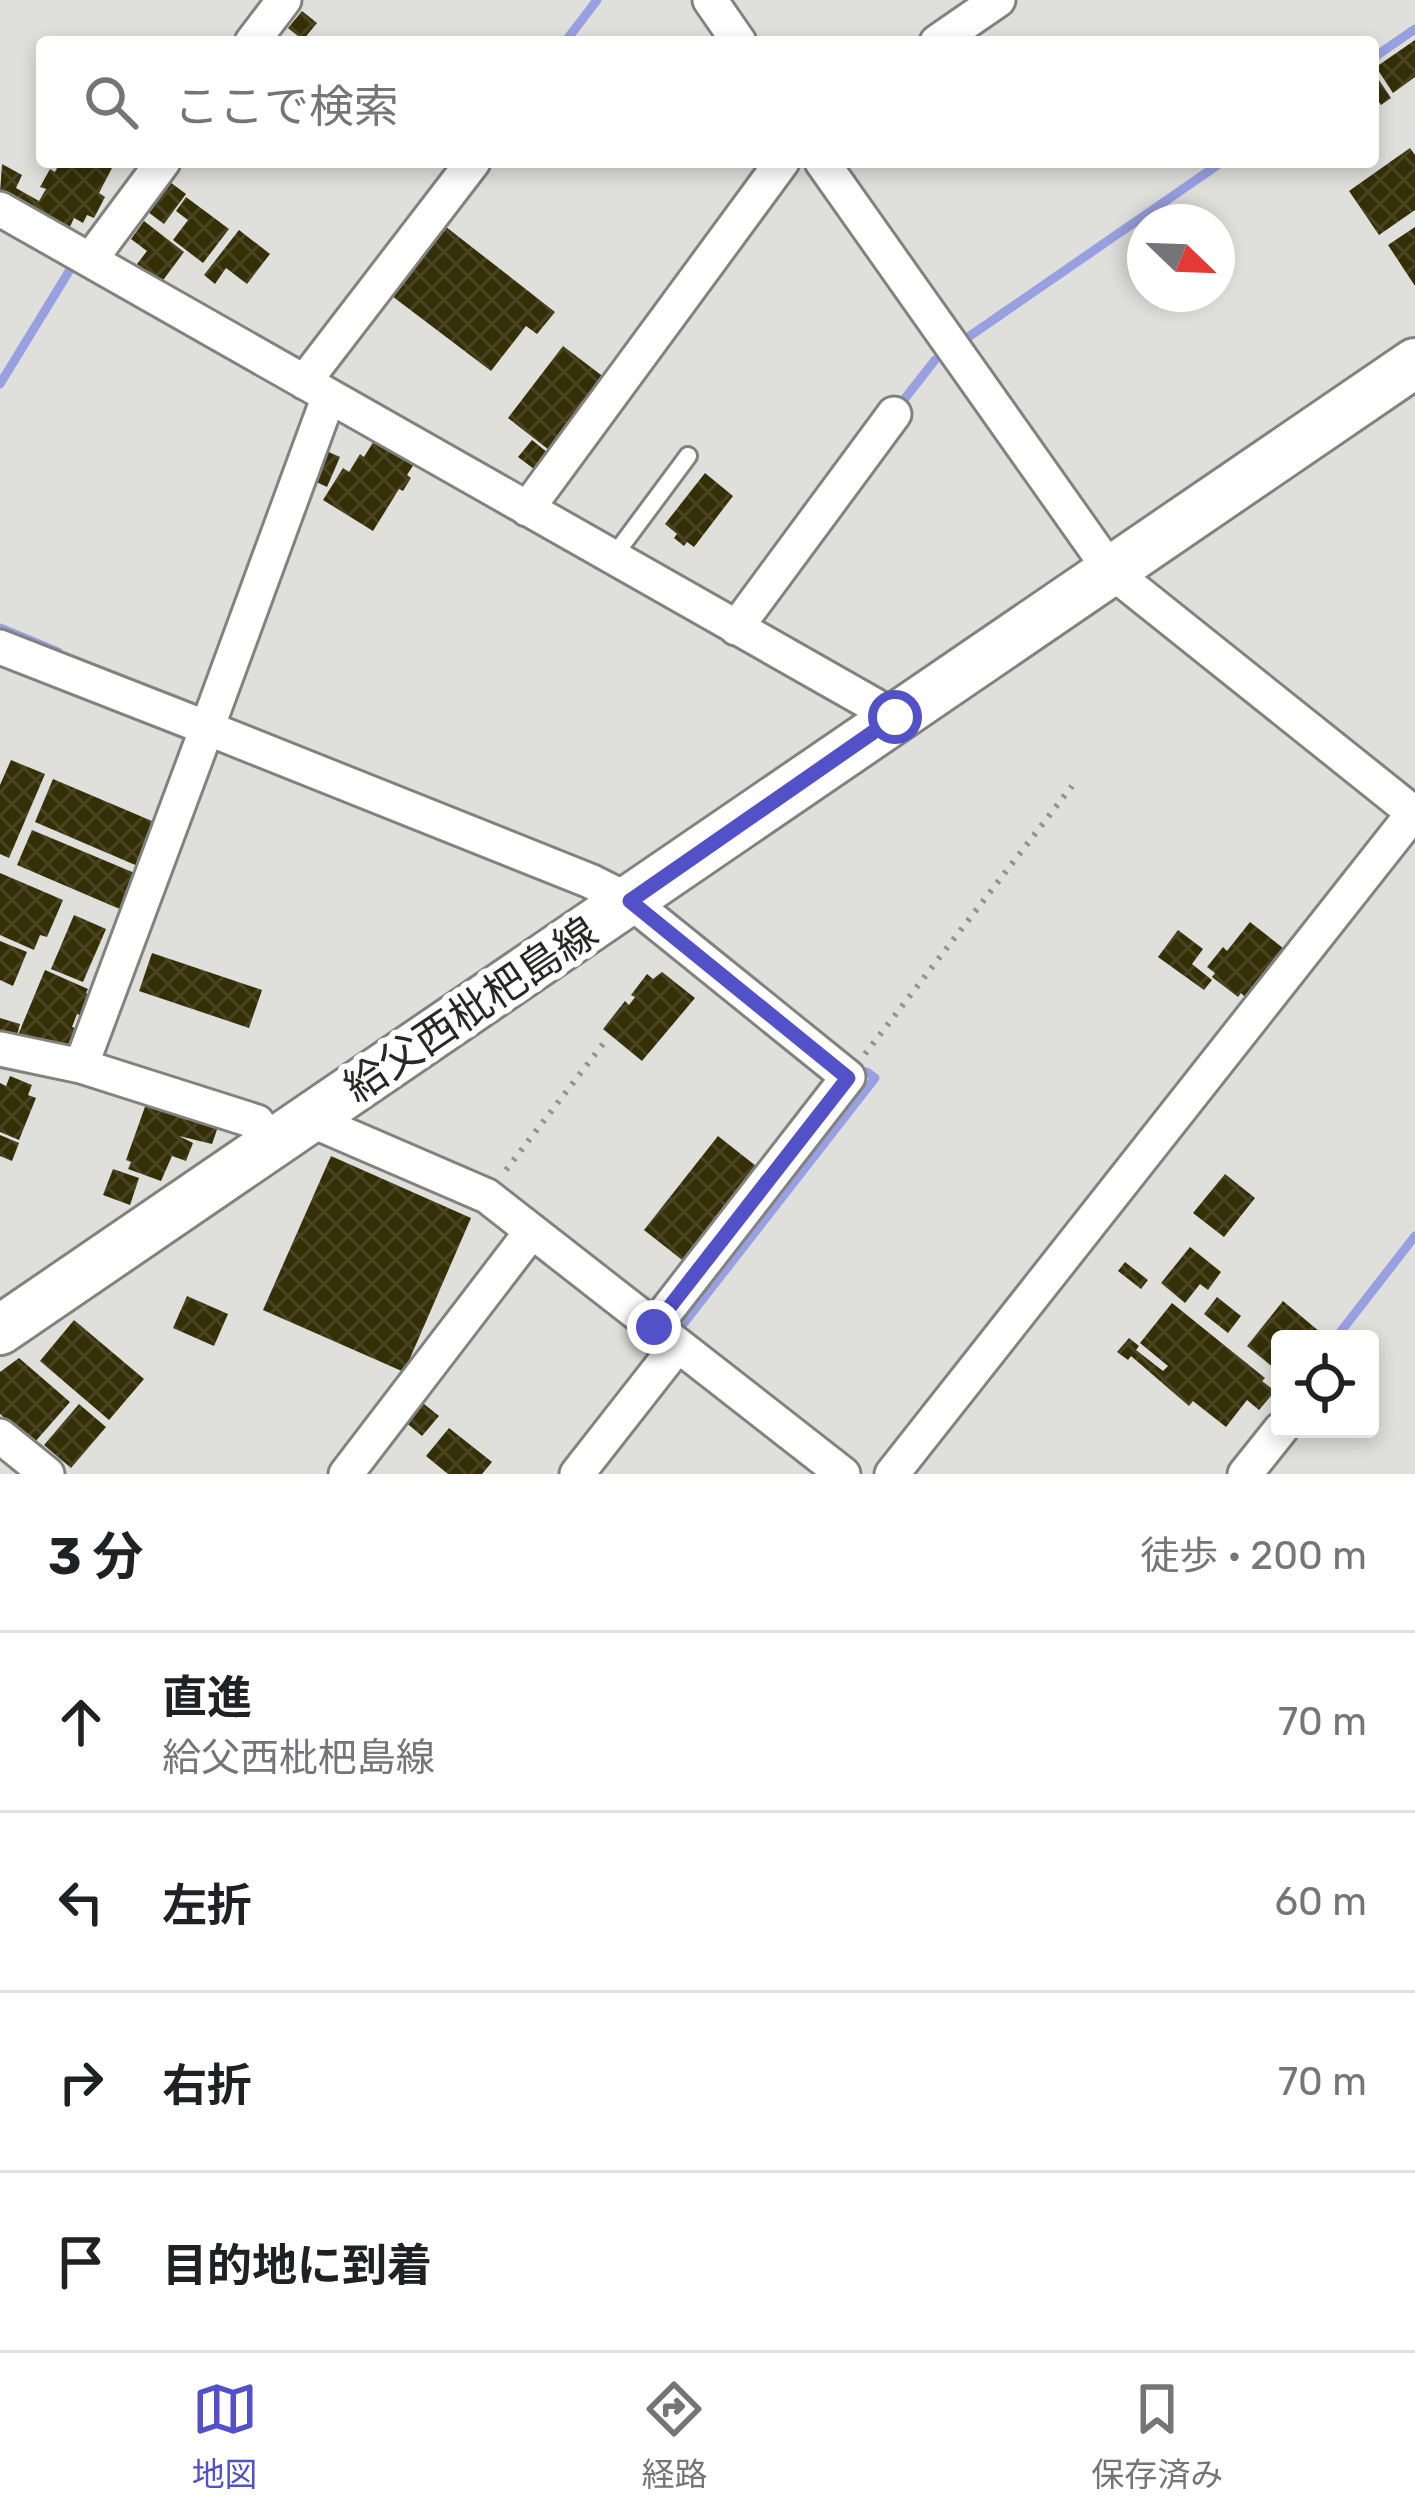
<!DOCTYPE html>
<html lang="ja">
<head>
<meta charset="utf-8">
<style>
  :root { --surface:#fff; --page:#f2f2f2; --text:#202124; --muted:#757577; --line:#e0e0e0; --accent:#5251c8 }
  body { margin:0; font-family:Rubik,"Noto Sans JP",sans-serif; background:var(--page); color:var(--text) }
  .controls { position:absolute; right:36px; bottom:36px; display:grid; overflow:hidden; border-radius:12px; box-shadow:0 6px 18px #0003 }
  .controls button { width:108px; height:108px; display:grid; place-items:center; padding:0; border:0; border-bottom:3px solid var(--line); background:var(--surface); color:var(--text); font:60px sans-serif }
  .compass { position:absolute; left:1127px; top:204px; width:108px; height:108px; border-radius:50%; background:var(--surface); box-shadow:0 6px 18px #0003; rotate:113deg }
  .stop { position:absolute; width:36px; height:36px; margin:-27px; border:9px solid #5251c8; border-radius:50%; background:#fff }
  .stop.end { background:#5251c8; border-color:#fff; box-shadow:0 3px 12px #0008 }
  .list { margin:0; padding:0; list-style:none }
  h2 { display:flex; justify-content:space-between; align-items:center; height:156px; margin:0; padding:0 48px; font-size:51px }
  h2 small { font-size:39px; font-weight:400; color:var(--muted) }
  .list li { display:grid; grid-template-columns:78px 1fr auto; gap:36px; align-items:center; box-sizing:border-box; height:180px; padding:0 48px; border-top:3px solid var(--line) }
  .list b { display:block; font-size:45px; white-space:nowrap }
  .list p { margin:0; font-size:39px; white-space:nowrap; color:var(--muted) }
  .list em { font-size:39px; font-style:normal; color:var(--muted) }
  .icon { flex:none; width:66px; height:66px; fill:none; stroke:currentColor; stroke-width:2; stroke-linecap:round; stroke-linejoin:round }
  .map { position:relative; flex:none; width:1415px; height:1474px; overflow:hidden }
  .search { position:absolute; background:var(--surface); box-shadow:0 6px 18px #0003; left:36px; right:36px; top:36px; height:132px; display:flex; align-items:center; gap:30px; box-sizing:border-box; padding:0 42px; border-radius:12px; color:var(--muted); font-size:45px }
  .sheet { height:876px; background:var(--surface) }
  nav { display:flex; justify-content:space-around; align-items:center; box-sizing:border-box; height:168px; border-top:3px solid var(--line); background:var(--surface); font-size:33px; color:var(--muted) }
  nav a { display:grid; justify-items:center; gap:6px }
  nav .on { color:var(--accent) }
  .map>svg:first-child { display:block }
</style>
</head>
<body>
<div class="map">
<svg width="1415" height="1474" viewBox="0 0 1415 1474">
  <defs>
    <pattern id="building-cross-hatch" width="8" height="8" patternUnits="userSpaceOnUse" patternTransform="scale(3)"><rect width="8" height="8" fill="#352f07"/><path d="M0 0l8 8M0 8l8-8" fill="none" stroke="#4a4422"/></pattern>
  </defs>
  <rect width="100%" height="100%" fill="#dfdfdc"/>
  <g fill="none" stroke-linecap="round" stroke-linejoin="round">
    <path stroke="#98a0e1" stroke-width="9" d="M565 42 597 0
      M1373 58 1415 29
      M964 340 1222 162
      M0 384 71 268
      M899 406 935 360
      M0 628 58 652
      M684 1323 875 1078 867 1072
      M1335 1339 1415 1236"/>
  </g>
  <path fill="url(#building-cross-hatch)" d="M302 11 317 23 303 40 288 28Z
    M1415 40V77L1393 93 1376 67Z
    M1379 80 1391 98 1381 105 1373 93V84Z
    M1410 148 1415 155V210L1379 235 1349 191Z
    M60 162H100L112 168 99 193 105 197 94 218 87 215 83 223 74 218 68 231 0 193 2 164 22 175 16 188 39 201 46 189 40 187 50 169 55 172Z
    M166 179 186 194 164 224 144 209Z
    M186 197 229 229 203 263 173 240 188 220 176 211Z
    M144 221 184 252 161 283 137 264 147 251 131 239Z
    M441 223 555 312 537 334 526 326 491 371 388 293Z
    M1415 227V286L1388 245Z
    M239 230 270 254 247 284 226 268 215 284 204 275Z
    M563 346 605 378 549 450 508 418Z
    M375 439 414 464 407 475 411 478 403 491 399 489 373 531 323 500 343 468 349 472 360 454 364 457Z
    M532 440 547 452 534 469 518 457Z
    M322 449 340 457 327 487 310 479Z
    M705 473 733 496 694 547 687 542 684 546 674 538 677 534 665 524Z
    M11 760 45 774 9 858 0 854V785Z
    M53 779 159 824 140 867 35 822Z
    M32 830 137 874 122 910 17 865Z
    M0 873 63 900 47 937 40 935 34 950 0 935Z
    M74 915 106 929 83 982 51 969Z
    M1250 922 1283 948 1245 997 1241 993 1238 997 1212 977 1215 973 1207 967 1223 947 1227 951Z
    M1178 930 1203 949 1192 964 1212 980 1204 990 1158 957Z
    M0 941 27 952 13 986 0 980Z
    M152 953 262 990 249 1028 139 991Z
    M45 970 88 989 86 993 92 996 83 1017 77 1014 72 1027 75 1028 64 1054 18 1035Z
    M662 972 695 998 642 1061 603 1029 625 1001 629 1005 635 997 631 995 647 974 653 979Z
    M0 1018 20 1024 15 1043 0 1038Z
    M10 1076 32 1085 28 1095 36 1098 19 1140 0 1132V1083L6 1086Z
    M146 1104 187 1118 189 1110 220 1121 212 1144 179 1136 193 1143 186 1161 172 1156 161 1181 128 1169 131 1162 126 1160Z
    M0 1135 19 1143 12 1161 0 1156Z
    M718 1136 761 1170 686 1263 644 1230Z
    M331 1156 471 1218 404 1372 263 1310Z
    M113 1169 139 1178 130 1205 103 1195Z
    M1225 1174 1255 1198 1224 1237 1193 1213Z
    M1190 1247 1221 1272 1208 1290 1200 1284 1185 1303 1161 1283Z
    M1125 1262 1148 1280 1141 1289 1118 1271Z
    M187 1296 228 1314 214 1346 173 1328Z
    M1217 1297 1241 1316 1228 1333 1204 1314Z
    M1283 1301 1320 1332 1314 1339H1280V1373L1247 1346Z
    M1172 1303 1265 1378 1262 1381 1275 1391 1259 1410 1247 1400 1226 1427 1193 1401 1189 1406 1131 1356 1128 1360 1117 1352 1129 1338 1139 1346 1136 1350 1163 1371 1168 1366 1140 1343Z
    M74 1320 144 1379 109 1420 40 1361Z
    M19 1358 70 1402 34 1443 0 1414V1372Z
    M419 1400 439 1416 422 1436 403 1420Z
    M79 1404 106 1427 71 1468 44 1445Z
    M449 1428 492 1462 482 1474H448L426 1456Z"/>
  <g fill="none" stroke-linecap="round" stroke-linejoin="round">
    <defs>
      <path id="lane" d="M613 557 688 456"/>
      <path id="street" d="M710 0 739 42
        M252 42 284 0
        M937 42 998 0
        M822 162 1111 571 1415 814
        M0 209 895 717
        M90 260 163 162
        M304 382 473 162
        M527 509 782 162
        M736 628 894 414
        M0 647 207 728 329 396
        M0 1049 81 1066 257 1122 273 1146
        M81 1066 207 728 590 881 630 901 848 1077 654 1327
        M311 1120 487 1196 843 1474
        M0 1436 47 1474
        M346 1474 532 1231
        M577 1474 678 1345
        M892 1474 1415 811
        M1245 1474 1281 1429"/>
      <path id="secondary" d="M0 1330 1415 363"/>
    </defs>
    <use href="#lane" stroke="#82827f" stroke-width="22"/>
    <use href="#street" stroke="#82827f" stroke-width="39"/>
    <use href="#secondary" stroke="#82827f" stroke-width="54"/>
    <path stroke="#929290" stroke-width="6" stroke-dasharray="3 9" stroke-linecap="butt" d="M865 1054 1072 786
      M506 1170 606 1040"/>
    <use href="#lane" stroke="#fff" stroke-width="16"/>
    <use href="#street" stroke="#fff" stroke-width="33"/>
    <use href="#secondary" stroke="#fff" stroke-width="48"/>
  </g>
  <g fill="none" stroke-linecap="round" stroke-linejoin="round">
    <path stroke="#5251c8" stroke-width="15" d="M654 1327 848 1078 630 901 895 717"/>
  </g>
  <g text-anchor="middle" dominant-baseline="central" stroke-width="12" stroke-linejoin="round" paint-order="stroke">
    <g font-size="42" fill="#272726" stroke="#fff">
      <text transform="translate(471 1010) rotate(-34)">給父西枇杷島線</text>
    </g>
  </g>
</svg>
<div class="controls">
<button><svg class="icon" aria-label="locate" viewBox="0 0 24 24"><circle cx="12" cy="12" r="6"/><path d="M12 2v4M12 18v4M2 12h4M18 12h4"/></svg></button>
</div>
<svg class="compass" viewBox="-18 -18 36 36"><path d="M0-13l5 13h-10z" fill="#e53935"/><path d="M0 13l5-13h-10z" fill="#757577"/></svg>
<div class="stop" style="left:895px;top:717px"></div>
<div class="stop end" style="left:654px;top:1327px"></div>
<div class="search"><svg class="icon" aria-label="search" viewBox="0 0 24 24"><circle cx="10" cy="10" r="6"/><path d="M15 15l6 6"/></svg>ここで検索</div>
</div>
<section class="sheet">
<h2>3 分<small>徒歩 · 200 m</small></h2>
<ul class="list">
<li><svg class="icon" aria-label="ahead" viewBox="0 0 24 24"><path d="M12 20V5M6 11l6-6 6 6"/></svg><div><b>直進</b><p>給父西枇杷島線</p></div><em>70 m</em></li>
<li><svg class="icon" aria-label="left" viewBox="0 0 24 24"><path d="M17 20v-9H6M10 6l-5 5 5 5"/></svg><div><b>左折</b></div><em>60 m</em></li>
<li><svg class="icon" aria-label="right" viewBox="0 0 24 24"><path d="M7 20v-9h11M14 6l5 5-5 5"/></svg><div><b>右折</b></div><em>70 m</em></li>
<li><svg class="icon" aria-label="arrive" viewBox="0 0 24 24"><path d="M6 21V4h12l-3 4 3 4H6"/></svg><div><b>目的地に到着</b></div></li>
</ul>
</section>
<nav>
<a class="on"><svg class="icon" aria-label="map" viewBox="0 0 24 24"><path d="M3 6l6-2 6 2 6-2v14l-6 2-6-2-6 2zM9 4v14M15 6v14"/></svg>地図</a>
<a><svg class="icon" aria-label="directions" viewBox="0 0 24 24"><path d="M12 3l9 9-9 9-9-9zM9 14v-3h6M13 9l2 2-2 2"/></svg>経路</a>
<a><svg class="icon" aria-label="saved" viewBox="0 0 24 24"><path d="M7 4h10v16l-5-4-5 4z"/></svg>保存済み</a>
</nav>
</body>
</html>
